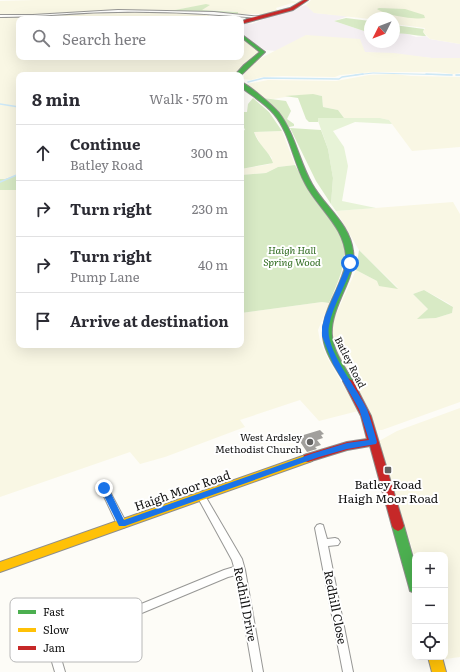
<!DOCTYPE html>
<html lang="en">
<head>
<meta charset="utf-8">
<style>
  :root { --surface:#fff; --page:#f2f2f3; --text:#2b2b33; --muted:#7c7c81; --line:#e1e1e2 }
  body { margin:0; font-family:Literata,serif; background:var(--page); color:var(--text) }
  .controls { position:absolute; right:12px; bottom:12px; display:grid; overflow:hidden; border-radius:8px; box-shadow:0 4px 16px #0002 }
  .controls button { width:36px; height:36px; display:grid; place-items:center; padding:0; border:0; border-bottom:1px solid var(--line); background:var(--surface); color:var(--text); font:20px sans-serif }
  .compass { position:absolute; left:364px; top:12px; width:36px; height:36px; border-radius:50%; background:var(--surface); box-shadow:0 4px 16px #0002; rotate:228deg }
  .stop { position:absolute; width:12px; height:12px; margin:-9px; border:3px solid #1a73e8; border-radius:50%; background:#fff }
  .stop.end { background:#1a73e8; border-color:#fff; box-shadow:0 1px 4px #0008 }
  .list { margin:0; padding:0; list-style:none }
  h2 { display:flex; justify-content:space-between; align-items:center; height:52px; margin:0; padding:0 16px; font-size:17px }
  h2 small { font-size:13px; font-weight:400; color:var(--muted) }
  .list li { display:grid; grid-template-columns:26px 1fr auto; gap:12px; align-items:center; box-sizing:border-box; height:56px; padding:0 16px; border-top:1px solid var(--line) }
  .list b { display:block; font-size:15px; white-space:nowrap }
  .list p { margin:0; font-size:13px; white-space:nowrap; color:var(--muted) }
  .list em { font-size:13px; font-style:normal; color:var(--muted) }
  .icon { flex:none; width:22px; height:22px; fill:none; stroke:currentColor; stroke-width:2; stroke-linecap:round; stroke-linejoin:round }
  .map { position:relative; flex:none; width:460px; height:672px; overflow:hidden }
  .search { position:absolute; background:var(--surface); box-shadow:0 4px 16px #0002; left:16px; top:16px; width:228px; height:44px; display:flex; align-items:center; gap:10px; box-sizing:border-box; padding:0 14px; border-radius:8px; color:var(--muted); font-size:15px }
  .panel { position:absolute; background:var(--surface); box-shadow:0 4px 16px #0002; left:16px; top:72px; width:228px; height:276px; border-radius:8px }
  .map>svg:first-child { display:block }
</style>
</head>
<body>
<div class="map">
<svg width="460" height="672" viewBox="0 0 460 672">
  <rect width="100%" height="100%" fill="#fdfcf7"/>
  <path fill="#f5f0f3" d="M306 5 315 13 348 16 334 21 370 33V42H394V35L401 32 416 37 426 36 430 39 460 44V58H432L365 52 307 35 276 51 265 50 241 33V26L244 23 252 24 264 19 258 17 274 14Z"/>
  <path fill="#f9f7e4" fill-rule="evenodd" d="M35 0H290L297 2 299 0H303L299 4 292 3 276 8 277 10 275 12 266 14H238V12L232 11 201 10 198 6 170 11 110 10 36 16H0V1Z
    M311 0H460V44L430 39 423 32 425 28 394 24V18L370 19 314 13 306 5Z
    M118 11 209 14V16H218L210 19H19V57H241V38L261 52 241 67 236 75H19V174L7 178 19 187V345H241V313L322 302 329 303 318 330 320 341 328 359 358 411 319 421 300 400 240 420 245 427 165 457 140 464 130 452 0 497V17H40Z
    M306 35 360 39 365 52 394 53 432 58H460V73L453 74 436 72H373L340 75 335 77 283 76 262 77 251 80 243 79 245 71 255 61Z
    M394 74 411 76 460 77V147L412 151 389 120 380 118H344L338 110 323 107 322 96 319 95H298L273 99 263 98 247 84 268 80 336 81 369 75Z
    M282 131 295 165 278 167 266 173 241 175V169L270 164 272 158 262 147 254 132Z
    M453 202 460 214V402L382 430H376L367 407 349 378 336 353 338 352 330 328 356 270 377 281 398 288 359 250 336 211ZM424 290 448 303 453 307 452 313 436 318 418 319 428 309 413 294Z
    M460 408V657L446 659 445 655V555H415V558L379 441 397 431Z"/>
  <path fill="#e7f3d7" d="M317 118H380L389 120 392 124 355 122 333 131 344 147 348 166 342 201 376 208 336 211 331 204 333 178 328 149Z"/>
  <path fill="#d8eac5" d="M206 4 210 5 202 10 238 12V14L170 11Z
    M379 8 405 9 424 15 425 18C415 20 385 15 377 9Z
    M346 18 370 21V33L334 21Z
    M394 25 424 29 423 32 426 36C414 37 405 31 394 35Z
    M313 94 322 96 323 107 338 110 344 118H318V122H309L306 119 298 98 285 96Z
    M253 98 269 112 282 131 254 132C258 145 270 152 273 163L241 169V131L245 130 241 121V112H247L248 104Z
    M263 98 286 101 291 111 287 119 294 124V126L289 127 278 111Z
    M290 128 321 130 328 149 333 178 331 204 316 181Z
    M295 165C301 175 306 187 313 197 323 213 341 227 344 246 347 265 336 286 329 303L322 302 241 313V175L266 173 278 167Z
    M19 174V190H0V179H5Z
    M359 250 398 289 379 286 377 281 356 270Z
    M424 290 453 307 452 313 436 318 417 319 428 309 413 294Z"/>
  <g fill="none" stroke-linecap="round" stroke-linejoin="round">
    <path stroke="#cde8f7" stroke-width="1" d="M355 75 373 73 452 75
      M456 75H460"/>
    <path stroke="#cde8f7" stroke-width="1.5" d="M426 74 452 75
      M456 75H460
      M248 82 264 78 339 79 342 77 363 74
      M0 104 19 107
      M0 182 19 174"/>
  </g>
  <path fill="#a19f9c" d="M320 430 324 434 321 435 323 438 317 440 321 445 315 447 317 449 307 452 297 437Z"/>
  <g fill="none" stroke-linecap="round" stroke-linejoin="round">
    <defs>
      <path id="street" d="M118 10 214 12 260 17 258 18C212 14 165 11 118 12 79 12 40 17 0 17V15H33Z
        M104 485 107 486 108 488 127 524 125 527 122 528 119 527 117 524 100 488 101 486Z
        M201 493 204 494 242 559 245 570 263 672H253L236 575 228 577 58 648 65 672H55L39 618 40 615 44 613 48 615 56 639 224 570 234 567 232 560 197 496 198 494Z
        M320 524 323 525 327 539 335 538 338 539 340 542 338 545 328 546 353 672H343L315 528 317 525Z"/>
      <path id="fast" d="M241 34 265 52 241 75H235L244 65 260 52 241 37Z
        M241 82C250 86 272 105 279 113 295 134 299 161 312 184 325 207 350 224 353 251 355 263 351 275 346 286 326 331 326 339 353 381L351 383H345C320 344 315 334 336 291 340 281 346 270 346 259 346 227 318 209 305 183 293 161 290 133 274 114 265 103 252 96 241 87Z
        M398 521 402 523 404 526 415 565V593L410 591 409 587 392 526 394 523Z"/>
      <path id="slow" d="M308 454 312 455 313 458 312 461 0 572V562Z
        M428 657H442L446 672H432Z"/>
      <path id="jam" d="M304 0H308L293 10 241 24V22L247 19 290 8Z
        M348 378 353 381 371 416 404 526 402 529 398 531 394 529 392 526 370 446 347 450 308 462 304 461 303 458 304 455 347 442 367 439 361 416 343 381Z"/>
    </defs>
    <use href="#street" stroke="#979795" stroke-width="2"/>
    <use href="#fast" stroke="#8e8d8b" stroke-width="2"/>
    <use href="#slow" stroke="#8e8d8b" stroke-width="2"/>
    <use href="#jam" stroke="#8e8d8b" stroke-width="2"/>
    <use href="#street" fill="#fffffe" fill-rule="evenodd"/>
    <use href="#fast" fill="#4caf50" fill-rule="evenodd"/>
    <use href="#slow" fill="#ffc107" fill-rule="evenodd"/>
    <use href="#jam" fill="#c62828" fill-rule="evenodd"/>
  </g>
  <path fill="#1a73e8" d="M348 262 353 263C347 284 333 304 329 326 324 349 358 389 367 409 371 420 374 431 377 442L376 444 347 449 319 457 125 526H119L100 488 101 485H107L124 520 314 453 347 443 369 440 359 409 333 364 322 336V327L325 316Z"/>
  <g fill="#646362" stroke="#fff" stroke-width="1.5">
    <circle cx="310" cy="442" r="4"/>
    <rect x="384" y="466" width="8" height="8" rx="2"/>
  </g>
  <g text-anchor="middle" dominant-baseline="central" stroke-width="4" stroke-linejoin="round" paint-order="stroke">
    <g font-size="10" font-style="italic" fill="#2f6b1f" stroke="#fff">
      <text x="292" y="249">Haigh Hall<tspan x="292" dy="12">Spring Wood</tspan></text>
    </g>
    <g font-size="10" fill="#111" stroke="#fff">
      <text transform="translate(351 362) rotate(63)">Batley Road</text>
    </g>
    <g font-size="10" fill="#111" stroke="#fff" text-anchor="end">
      <text x="302" y="436">West Ardsley<tspan x="302" dy="12">Methodist Church</tspan></text>
    </g>
    <g font-size="12" fill="#111" stroke="#fff">
      <text x="388" y="484">Batley Road<tspan x="388" dy="14">Haigh Moor Road</tspan></text>
    </g>
    <g font-size="12" fill="#111" stroke="#fff">
      <text transform="translate(182 490) rotate(-19)">Haigh Moor Road</text>
      <text transform="translate(246 604) rotate(79)">Redhill Drive</text>
      <text transform="translate(336 607) rotate(79)">Redhill Close</text>
    </g>
  </g>
  <rect x="10" y="598" width="132" height="64" rx="6" fill="#fff" stroke="#b8b8b8" stroke-width="1"/>
  <rect x="18" y="610" width="18" height="4" fill="#4caf50"/>
  <rect x="18" y="628" width="18" height="4" fill="#ffc107"/>
  <rect x="18" y="646" width="18" height="4" fill="#c62828"/>
  <g font-size="11" fill="#111">
    <text x="43" y="616">Fast</text>
    <text x="43" y="634">Slow</text>
    <text x="43" y="652">Jam</text>
  </g>
</svg>
<div class="controls">
<button>+</button>
<button>−</button>
<button><svg class="icon" aria-label="locate" viewBox="0 0 24 24"><circle cx="12" cy="12" r="6"/><path d="M12 2v4M12 18v4M2 12h4M18 12h4"/></svg></button>
</div>
<svg class="compass" viewBox="-18 -18 36 36"><path d="M0-13l5 13h-10z" fill="#e53935"/><path d="M0 13l5-13h-10z" fill="#7c7c81"/></svg>
<div class="stop" style="left:350px;top:263px"></div>
<div class="stop end" style="left:104px;top:488px"></div>
<div class="search"><svg class="icon" aria-label="search" viewBox="0 0 24 24"><circle cx="10" cy="10" r="6"/><path d="M15 15l6 6"/></svg>Search here</div>
<section class="panel">
<h2>8 min<small>Walk · 570 m</small></h2>
<ul class="list">
<li><svg class="icon" aria-label="ahead" viewBox="0 0 24 24"><path d="M12 20V5M6 11l6-6 6 6"/></svg><div><b>Continue</b><p>Batley Road</p></div><em>300 m</em></li>
<li><svg class="icon" aria-label="right" viewBox="0 0 24 24"><path d="M7 20v-9h11M14 6l5 5-5 5"/></svg><div><b>Turn right</b></div><em>230 m</em></li>
<li><svg class="icon" aria-label="right" viewBox="0 0 24 24"><path d="M7 20v-9h11M14 6l5 5-5 5"/></svg><div><b>Turn right</b><p>Pump Lane</p></div><em>40 m</em></li>
<li><svg class="icon" aria-label="arrive" viewBox="0 0 24 24"><path d="M6 21V4h12l-3 4 3 4H6"/></svg><div><b>Arrive at destination</b></div></li>
</ul>
</section>
</div>
</body>
</html>
